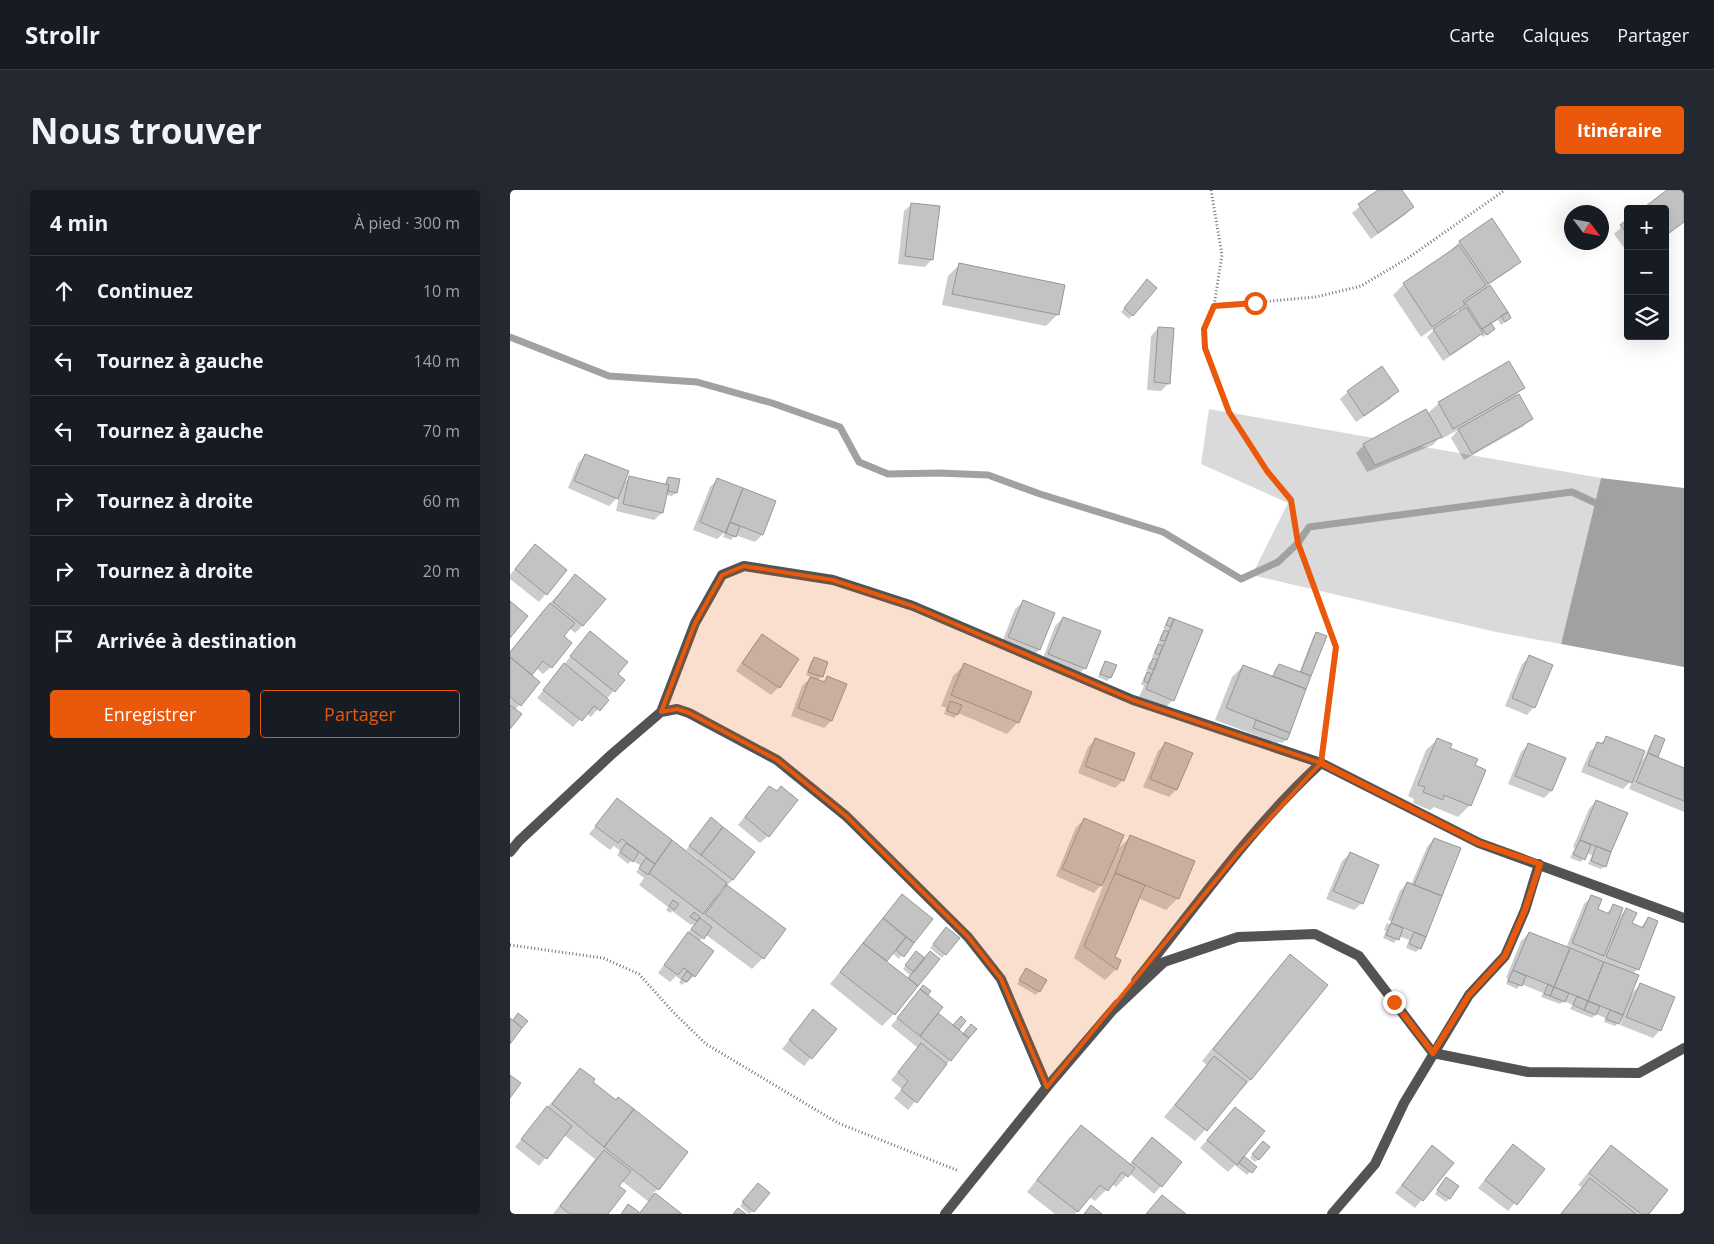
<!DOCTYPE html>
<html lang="fr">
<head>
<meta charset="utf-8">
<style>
  :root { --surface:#171b24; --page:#242831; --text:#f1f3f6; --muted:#9ea1a6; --line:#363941; --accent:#ea580c }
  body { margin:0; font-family:"Open Sans",sans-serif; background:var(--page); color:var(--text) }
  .controls { position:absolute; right:15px; top:15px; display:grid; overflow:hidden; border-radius:5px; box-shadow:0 5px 20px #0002 }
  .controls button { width:45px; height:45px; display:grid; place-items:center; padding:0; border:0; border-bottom:1px solid var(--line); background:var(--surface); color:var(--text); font:25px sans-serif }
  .compass { position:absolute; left:1054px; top:15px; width:45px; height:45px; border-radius:50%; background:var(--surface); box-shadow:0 5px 20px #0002; rotate:122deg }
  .stop { position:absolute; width:15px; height:15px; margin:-11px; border:4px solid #ea580c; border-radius:50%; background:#fff }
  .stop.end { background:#ea580c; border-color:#fff; box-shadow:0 1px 5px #0008 }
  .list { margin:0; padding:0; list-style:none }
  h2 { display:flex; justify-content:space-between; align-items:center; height:65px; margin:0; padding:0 20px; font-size:21px }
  h2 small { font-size:16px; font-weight:400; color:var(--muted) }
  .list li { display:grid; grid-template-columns:32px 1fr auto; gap:15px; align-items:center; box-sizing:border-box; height:70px; padding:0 20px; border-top:1px solid var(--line) }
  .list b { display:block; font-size:19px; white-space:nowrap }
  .list em { font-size:16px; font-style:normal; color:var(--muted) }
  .actions { display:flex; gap:10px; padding:15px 20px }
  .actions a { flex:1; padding:11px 0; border:1px solid var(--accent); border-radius:5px; text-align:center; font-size:18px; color:var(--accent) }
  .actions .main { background:var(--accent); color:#fff }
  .icon { flex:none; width:28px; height:28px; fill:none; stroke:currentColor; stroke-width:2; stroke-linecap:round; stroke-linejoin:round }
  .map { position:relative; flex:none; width:1174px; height:1024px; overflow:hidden; border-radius:5px }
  header { display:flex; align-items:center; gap:30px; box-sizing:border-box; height:70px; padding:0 25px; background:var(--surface); border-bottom:1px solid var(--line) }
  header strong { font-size:24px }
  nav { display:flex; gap:28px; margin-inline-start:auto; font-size:18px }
  .intro { display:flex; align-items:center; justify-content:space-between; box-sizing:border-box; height:120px; padding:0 30px }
  h1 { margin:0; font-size:35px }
  .button { padding:12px 22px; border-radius:5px; background:var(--accent); color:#fff; font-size:18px; font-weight:700 }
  main { display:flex; gap:30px; padding:0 30px }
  aside { flex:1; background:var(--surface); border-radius:5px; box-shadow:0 5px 20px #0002 }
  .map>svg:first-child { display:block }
</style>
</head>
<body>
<header>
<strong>Strollr</strong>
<nav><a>Carte</a><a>Calques</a><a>Partager</a></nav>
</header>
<div class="intro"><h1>Nous trouver</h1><a class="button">Itinéraire</a></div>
<main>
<aside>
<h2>4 min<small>À pied · 300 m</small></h2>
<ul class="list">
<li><svg class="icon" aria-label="ahead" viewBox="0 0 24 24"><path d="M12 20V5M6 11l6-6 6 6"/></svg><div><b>Continuez</b></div><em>10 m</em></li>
<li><svg class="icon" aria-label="left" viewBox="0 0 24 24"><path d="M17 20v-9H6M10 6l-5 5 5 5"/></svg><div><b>Tournez à gauche</b></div><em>140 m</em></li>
<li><svg class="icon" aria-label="left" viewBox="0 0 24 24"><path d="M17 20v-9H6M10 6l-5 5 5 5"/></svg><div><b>Tournez à gauche</b></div><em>70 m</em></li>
<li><svg class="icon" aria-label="right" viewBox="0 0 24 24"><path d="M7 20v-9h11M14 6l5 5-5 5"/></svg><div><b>Tournez à droite</b></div><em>60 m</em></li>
<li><svg class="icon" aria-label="right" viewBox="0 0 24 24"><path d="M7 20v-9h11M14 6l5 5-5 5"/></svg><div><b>Tournez à droite</b></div><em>20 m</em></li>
<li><svg class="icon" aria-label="arrive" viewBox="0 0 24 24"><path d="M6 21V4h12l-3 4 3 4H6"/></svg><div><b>Arrivée à destination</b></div></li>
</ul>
<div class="actions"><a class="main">Enregistrer</a><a>Partager</a></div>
</aside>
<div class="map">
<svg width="1174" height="1024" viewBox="0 0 1174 1024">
  <rect width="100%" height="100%" fill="#fff"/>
  <path fill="#dadada" d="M699 219 1091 288 1051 454 986 442 742 385 778 313 691 274Z"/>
  <path fill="#a1a1a1" d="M1091 288 1174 298V477L1051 454Z"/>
  <path fill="#0003" fill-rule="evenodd" d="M870 0H891L903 17 895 25 861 49 842 23Z
    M402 14 422 69 415 77 388 74 394 21Z
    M981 30 1009 72 1002 79 978 95 1000 128 991 135 988 130 981 134 980 142 973 147 970 144 964 150 933 171 917 147 925 139 924 138 911 147 883 105 894 94 943 61 942 59 949 52ZM948 120 950 123 941 127Z
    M1118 31V63L1104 44Z
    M449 75 548 124 536 136 432 115 438 86Z
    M634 94 645 98 619 129 611 122Z
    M648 138 659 193 651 201 637 200 641 146Z
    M1013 198 1003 208 1021 228 1014 236 954 270 941 248 948 240 931 249 930 247 923 255 857 282 846 263 854 255 917 224 929 213Z
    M887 201 880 209 846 232 830 209 838 202Z
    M76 265 113 294 119 288 154 295 158 288 166 303 162 306 156 305 152 323 144 330 106 321 109 306 99 316 58 298 68 273Z
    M208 289 252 345 245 352 225 345 221 350 213 347 215 342 207 349 183 340 200 297Z
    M18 363 56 380 29 412 0 389V385Z
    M65 386 72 436 65 443 59 438 52 447 41 477 33 484 26 478 20 485 29 492 5 520 0 537V462L32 422Z
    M513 412 529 460 522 467 491 455 505 419Z
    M553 428 575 478 568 485 532 471 545 436Z
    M659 428 691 441 663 510 656 517 629 507 634 496 631 494 634 487 638 482 636 481 639 473 645 468 642 467 645 459 650 454 648 453 651 445 656 440 653 438Z
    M806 443 815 446 776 550 772 553 769 552 767 553 705 530 722 487 733 476 762 487 765 479 769 475 789 483 803 447Z
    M252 446 288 469 269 497 261 505 226 481 245 453Z
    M73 451 113 490 81 527 76 523 63 537 27 508Z
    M1020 467 1024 517 1017 525 995 516 1012 474Z
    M304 468 312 486 307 491 312 493 317 488 321 531 314 538 281 526 292 496 301 487 296 485 301 471Z
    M596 473 600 488 597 491 588 487 592 476Z
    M455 474 508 532 497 544 448 523 444 528 434 524 436 518 431 516 443 486Z
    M1145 547 1146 567 1174 579V622L1119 599 1123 589 1113 599 1071 582 1080 561 1097 548 1128 574 1134 568 1142 550Z
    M586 549 613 590 605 598 568 583 578 557Z
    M928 549 964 576 960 615 948 627 924 617 920 620 903 613 904 609 898 606 916 560Z
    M656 553 666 600 659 607 633 597 648 561Z
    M1019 554 1041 601 1034 608 998 594 1011 562Z
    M252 605 258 646 250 653 228 635Z
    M107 610 186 671 188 669 176 660 198 633 223 690 216 696 274 739 253 768 242 779 195 744 189 752 184 786 176 793 175 792 172 795 169 792 171 790 166 786 160 792 148 783 171 751 184 735 182 734 181 735 162 721 160 723 156 720 158 717 129 695 134 688 126 682 131 676 122 670 118 674 107 665 110 661 104 656 100 660 79 644ZM213 696 216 698 207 706 206 705Z
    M1086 611 1095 676 1091 679 1078 674 1082 665 1076 663 1071 672 1060 668 1065 658 1063 657 1079 619Z
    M574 630 606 661 621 646 668 708 656 720 628 708 603 768 606 779 595 790 564 768 595 691 584 703 546 686 566 637Z
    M924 649 910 758 906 762 896 758 899 750 889 746 884 753 873 748 876 741 874 740 877 733 904 743 906 742 878 730 890 701 897 693 901 695 917 657Z
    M840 664 852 713 844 720 816 709 832 671Z
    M392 705 422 729 389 769 382 763 375 772 398 790 401 786 393 779 403 766 414 769H428L384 824 372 836 320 794Z
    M1082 706 1086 720 1096 724 1104 715 1108 728 1116 720 1121 734 1130 738 1138 729 1128 779 1122 784 1119 806 1131 794 1150 840 1143 848 1110 835 1112 829 1105 836 1094 832 1095 828 1086 824 1082 828 1060 819 1062 815 1054 811 1050 814 1031 807 1033 803 1011 794 1007 799 996 794 998 789 996 788 1011 751 1019 743 1056 758 1074 714Z
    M433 742 448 748 432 768 420 758Z
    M780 766 816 796 740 890 685 951 654 927 697 875 692 871 769 777Z
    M516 780 529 801 526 805 507 794Z
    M413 797 419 801 416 806 426 823 443 837 447 831V840L440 870 398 920 384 908 392 899 381 890 408 858 381 836Z
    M296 829 325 839 294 876 272 859Z
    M70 879 81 893 148 999 143 1003 170 1024H111L118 1015 129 1023 139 1012 112 991 108 996 96 1024H43L85 969 54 945 29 976 5 957 59 891Z
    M725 918 729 971 745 977 737 985 725 975 718 982 690 958Z
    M571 937 619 975 635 956 651 996 644 1004 619 983 606 997 602 994 585 1011 579 1007 565 1024H545L517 1002 559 948Z
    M750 956 749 969 745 972 740 968Z
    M1101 956 1138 1024H1050L1072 997 1068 995 1090 968Z
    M996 963 1033 979 998 1021 968 998Z
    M915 964 942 973 905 1018 885 1003Z
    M933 992 940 1008 936 1012 925 1004Z
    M245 998 243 1021 239 1024 230 1016Z"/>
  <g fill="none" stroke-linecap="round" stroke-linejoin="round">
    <path stroke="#a1a1a1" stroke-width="7" d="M0 147 99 186 187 192 262 213 330 237 349 272 378 284 429 283 478 285 530 304 653 342 731 389 768 372 788 353 799 337 1062 302 1092 316"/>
  </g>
  <path fill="#c3c3c3" stroke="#979797" d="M868 0H892L904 17 868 43 848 14Z
    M1157 0H1171L1174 4V32L1155 46V19H1132Z
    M401 13 430 16 423 70 395 66Z
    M982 28 1011 72 978 94 949 51Z
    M1118 29V45L1110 35Z
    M949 55 976 95 953 111 955 115 922 137 893 93Z
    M449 73 555 95 549 125 442 104Z
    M637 89 647 98 623 126 614 118Z
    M980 95 998 122 972 139 955 112Z
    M956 117 973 143 940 165 923 139Z
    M998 122 1001 128 995 132 991 126Z
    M981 133 985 139 977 145 972 139Z
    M648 137 664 138 660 194 644 192Z
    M999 171 1015 198 943 239 928 212Z
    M872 176 889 201 854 226 837 201Z
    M1009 204 1023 229 962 264 948 239Z
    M916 219 932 247 865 275 853 254Z
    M75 264 119 281 108 309 64 291Z
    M119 286 159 295 153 323 113 314Z
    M158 287 170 289 167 303 158 301 159 295 156 294Z
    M207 288 233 298 216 343 190 332Z
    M233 298 266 311 253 345 220 332Z
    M220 332 230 336 226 347 215 343Z
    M25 354 57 380 37 405 5 379Z
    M65 384 96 409 73 436 43 412Z
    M513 410 545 423 530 460 498 447Z
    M0 411 18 426 0 448Z
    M40 413 65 433 54 446 62 453 42 478 33 471 22 485 0 467V462Z
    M553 427 591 441 576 479 538 464Z
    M659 427 664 429 661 437 656 435Z
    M664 429 693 440 664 511 636 499Z
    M654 440 659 442 655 451 650 450Z
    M80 441 118 472 108 484 115 490 105 502 60 466Z
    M806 442 817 446 801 486 791 482Z
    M252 444 289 469 270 498 232 473Z
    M648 454 653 456 649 465 645 463Z
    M1019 465 1043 475 1025 518 1002 508Z
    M0 467 30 492 11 516 0 507Z
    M304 467 318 472 313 487 298 482Z
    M643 468 648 470 644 480 639 478Z
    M595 471 607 475 601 488 590 484Z
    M54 473 99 510 90 521 84 516 72 531 33 500Z
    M454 473 522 502 509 533 441 505Z
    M769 474 801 486 796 499 763 486Z
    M733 475 796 499 780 543 716 518Z
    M637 482 642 484 638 493 634 491Z
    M317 486 337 494 322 531 288 518 300 487 315 492Z
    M440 511 452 515 448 525 437 521Z
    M0 515 12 524 0 539Z
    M746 530 780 543 777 550 743 538Z
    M1145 545 1155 549 1148 567 1138 563Z
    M1096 546 1135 561 1122 593 1078 575 1087 552 1093 554Z
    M585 548 625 563 614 591 575 576Z
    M927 548 942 554 940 558 968 569 965 575 976 580 961 616 934 605 933 610 913 602 915 597 908 595Z
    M655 552 683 563 667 600 640 589Z
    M1018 553 1056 568 1042 601 1005 586Z
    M1138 563 1174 578V611L1126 592Z
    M259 596 267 601 271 596 288 610 259 647 235 627Z
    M107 608 162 650 145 674 112 649 108 653 85 636Z
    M1086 610 1118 623 1101 662 1070 650Z
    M201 627 213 637 191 665 179 656Z
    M574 628 614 645 592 696 552 679Z
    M213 637 245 662 223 690 191 665Z
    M620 645 685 671 669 709 605 683Z
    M924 648 951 658 932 706 904 695Z
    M162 650 217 693 193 724 139 683Z
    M1070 650 1081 655 1075 670 1063 664Z
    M116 653 129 662 123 672 110 662Z
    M1086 656 1101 662 1096 677 1081 671Z
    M840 662 869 675 853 714 823 701Z
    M136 668 145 674 138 685 129 678Z
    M605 683 635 695 605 767 611 770 607 780 574 756Z
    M897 692 932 706 916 747 881 733Z
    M217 695 276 739 254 769 195 724Z
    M392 704 423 729 404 753 373 728Z
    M1081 705 1092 709 1088 719 1099 724 1103 714 1113 718 1094 766 1062 753Z
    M163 710 169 714 164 720 159 716Z
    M1116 718 1127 723 1122 733 1133 738 1138 727 1148 731 1129 780 1096 767Z
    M184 722 190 727 187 731 180 727Z
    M190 728 202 737 194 749 181 739Z
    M373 728 396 747 377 771 353 753Z
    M881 733 893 738 889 750 876 745Z
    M436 737 450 748 436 765 423 754Z
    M178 742 204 761 185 787 174 778 168 785 154 775Z
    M904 742 916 747 911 759 899 754Z
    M1019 742 1060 758 1044 797 1003 780Z
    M396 747 404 753 394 767 386 760Z
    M353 753 408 796 385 825 330 782Z
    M1060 758 1094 772 1078 811 1044 797Z
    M406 761 415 768 404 782 395 775Z
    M420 761 430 769 408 796 398 788Z
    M780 764 818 795 741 890 703 859Z
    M1094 772 1129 785 1113 825 1078 811Z
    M516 778 537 790 530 802 509 790Z
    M1003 780 1016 786 1012 796 998 791Z
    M177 781 182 785 177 792 171 789Z
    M1130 793 1165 807 1151 841 1116 827Z
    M1038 794 1044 797 1040 806 1034 804Z
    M413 795 421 801 418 805 410 799Z
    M1044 797 1059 803 1055 812 1040 806Z
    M410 799 433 817 410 846 387 828Z
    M1067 806 1078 811 1074 820 1063 815Z
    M1078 811 1090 816 1086 825 1074 820Z
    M303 819 327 839 302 869 279 850Z
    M1100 820 1113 825 1109 834 1096 829Z
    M8 823 18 831 12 838 3 830Z
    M428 823 459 848 441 871 410 846Z
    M451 826 456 831 449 840 443 835Z
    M0 828 12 838 0 854Z
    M461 834 467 839 459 848 453 844Z
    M411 853 437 874 407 913 391 900 398 891 388 882Z
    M704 866 737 892 697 941 665 915Z
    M70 878 85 889 83 892 106 910 108 907 124 919 94 957 42 914Z
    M0 885 11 893 0 908Z
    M37 916 62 936 37 969 11 949Z
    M725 917 755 941 727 975 697 950Z
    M124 919 178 962 149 1000 94 957Z
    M571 935 625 978 618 987 612 982 598 1001 590 995 568 1022 527 990Z
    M642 947 672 972 652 997 622 972Z
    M753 951 760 957 749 970 742 964Z
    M1003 954 1035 979 1007 1015 975 990Z
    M922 955 944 973 913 1011 892 995Z
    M1101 955 1158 1000 1139 1024H1131L1079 983Z
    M94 960 121 981 109 996 116 1001 98 1024H60L50 1016Z
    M734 966 747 977 742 983 729 973Z
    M936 987 949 996 940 1009 927 1000Z
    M1080 988 1126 1024H1051Z
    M248 993 260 1003 244 1022 232 1012Z
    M145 1003 172 1024H129Z
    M652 1005 676 1024H636Z
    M118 1014 129 1022 127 1024H111Z
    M581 1015 592 1024H574Z
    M228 1018 236 1024H223Z"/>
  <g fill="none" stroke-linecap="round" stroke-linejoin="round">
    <path stroke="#757575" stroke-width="3" stroke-dasharray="1 2.5" stroke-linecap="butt" d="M701 0 712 65 704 116 694 139 695 158 719 222 757 281 781 310 788 353 826 457 813 557
      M704 116 806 107 851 96 898 68 995 0
      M0 755 93 768 129 784 163 822 196 854 328 933 449 981"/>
    <path stroke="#535353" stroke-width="10" d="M151 522 185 433 212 385 234 376 323 390 403 416 623 510 811 573 969 653 1174 728
      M0 662 9 651 102 564 151 522 167 519 179 523 267 570 336 626 458 747 491 789 537 897
      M626 791C685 718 742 636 811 573
      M604 819 654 772 728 747 805 744 849 766 923 863 1018 882 1129 883 1174 858
      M435 1024 537 897 608 814
      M822 1024 865 974 894 913 959 805 995 766 1015 720 1029 674"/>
  </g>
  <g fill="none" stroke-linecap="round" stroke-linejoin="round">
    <path stroke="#ea580c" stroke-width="6" d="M745 113 704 116 694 139 695 158 719 222 757 281 781 310 788 353 826 457 811 573 969 653 1030 674 1015 720 995 766 959 805 923 863 884 812"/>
  </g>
  <path fill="#e8590c" fill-opacity="0.2" stroke="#e8590c" stroke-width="4" stroke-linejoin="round" d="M234 376 323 390 403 416 623 510 811 573 730 661 537 897 491 789 458 747 336 626 267 570 179 523 167 519 151 522 185 433 212 385Z"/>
</svg>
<div class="controls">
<button>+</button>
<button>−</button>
<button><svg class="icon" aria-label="layers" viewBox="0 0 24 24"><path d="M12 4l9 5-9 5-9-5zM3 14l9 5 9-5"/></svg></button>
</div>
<svg class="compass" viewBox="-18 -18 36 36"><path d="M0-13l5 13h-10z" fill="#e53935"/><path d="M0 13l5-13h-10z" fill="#9ea1a6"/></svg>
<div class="stop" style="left:745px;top:113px"></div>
<div class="stop end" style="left:884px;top:812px"></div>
</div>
</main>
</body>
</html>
